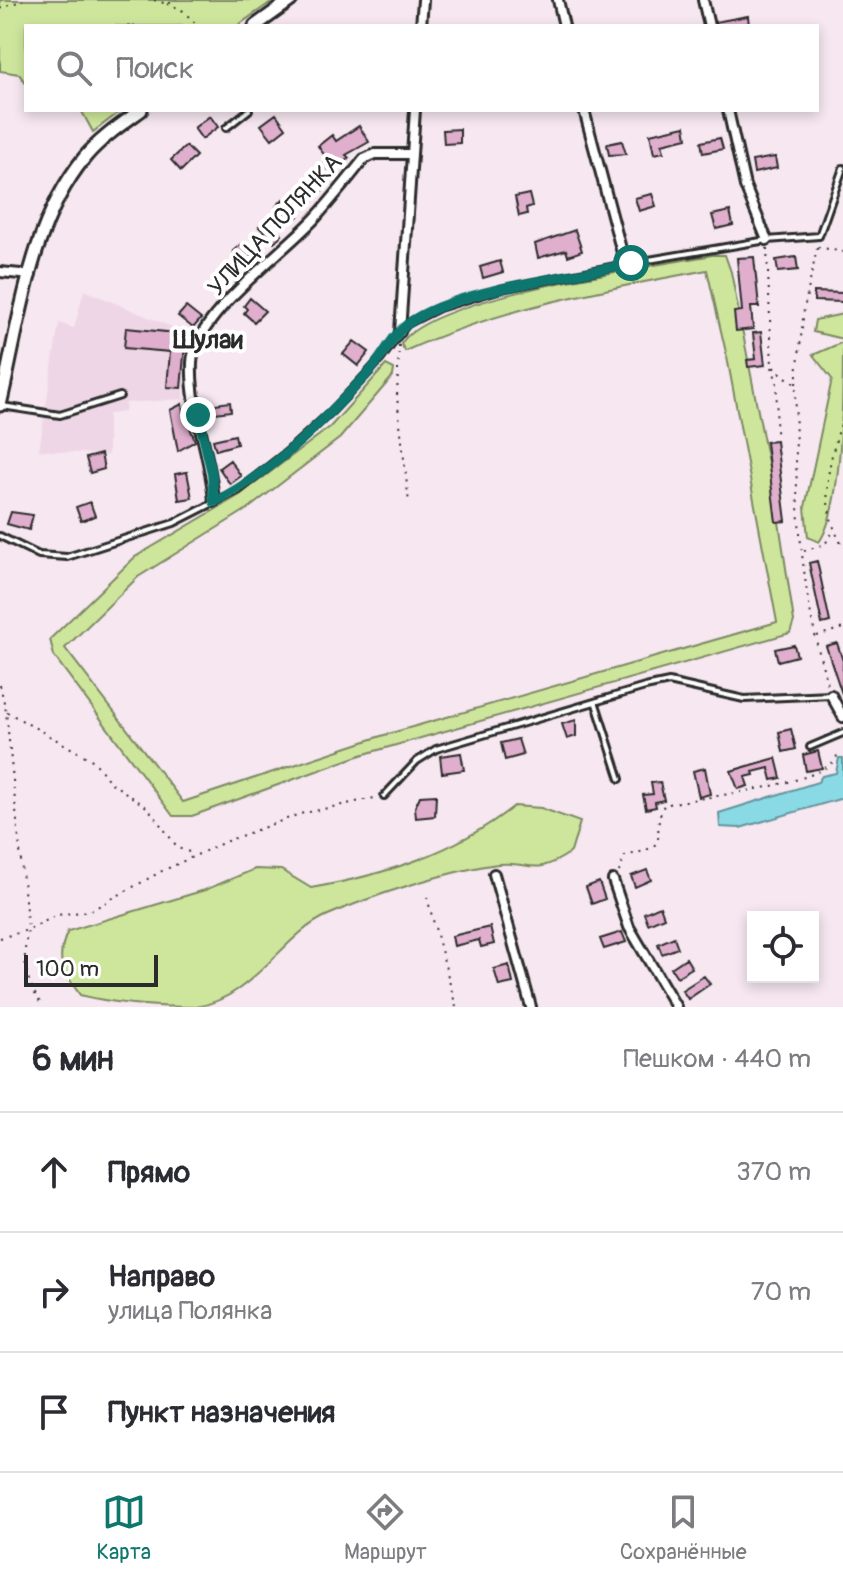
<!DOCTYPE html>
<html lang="ru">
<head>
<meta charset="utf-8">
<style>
  :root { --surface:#fff; --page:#f7f7f7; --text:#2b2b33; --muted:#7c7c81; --line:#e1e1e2; --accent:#0f766e }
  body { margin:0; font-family:Pangolin,sans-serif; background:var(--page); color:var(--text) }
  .controls { position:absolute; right:24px; bottom:24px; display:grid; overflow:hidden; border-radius:0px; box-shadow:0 4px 12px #0003 }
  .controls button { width:72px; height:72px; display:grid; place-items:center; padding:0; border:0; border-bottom:2px solid var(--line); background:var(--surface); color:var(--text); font:40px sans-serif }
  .scale { position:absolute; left:24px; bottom:20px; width:134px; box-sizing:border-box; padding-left:8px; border:4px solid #2b2b2b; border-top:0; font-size:22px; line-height:28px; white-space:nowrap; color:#2b2b2b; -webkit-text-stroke:6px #fff; paint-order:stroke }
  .stop { position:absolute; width:24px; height:24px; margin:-18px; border:6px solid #0f766e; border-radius:50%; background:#fff }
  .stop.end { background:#0f766e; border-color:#fff; box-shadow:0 2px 8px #0008 }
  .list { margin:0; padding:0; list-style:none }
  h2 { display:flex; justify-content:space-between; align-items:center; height:104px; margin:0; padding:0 32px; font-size:34px }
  h2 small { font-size:26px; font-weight:400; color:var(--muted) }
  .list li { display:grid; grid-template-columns:52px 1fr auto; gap:24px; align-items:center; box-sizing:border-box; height:120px; padding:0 32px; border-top:2px solid var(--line) }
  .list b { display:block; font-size:30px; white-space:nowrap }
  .list p { margin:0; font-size:26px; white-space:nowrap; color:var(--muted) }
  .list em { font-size:26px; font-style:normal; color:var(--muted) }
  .icon { flex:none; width:44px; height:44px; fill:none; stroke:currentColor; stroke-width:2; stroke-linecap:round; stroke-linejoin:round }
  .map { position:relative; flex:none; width:843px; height:1007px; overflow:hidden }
  .search { position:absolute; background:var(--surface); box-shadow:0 4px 12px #0003; left:24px; right:24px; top:24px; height:88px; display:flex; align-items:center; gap:20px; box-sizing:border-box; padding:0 28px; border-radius:0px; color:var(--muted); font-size:30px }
  .sheet { height:464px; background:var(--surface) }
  nav { display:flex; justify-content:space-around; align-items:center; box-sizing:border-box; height:112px; border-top:2px solid var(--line); background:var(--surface); font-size:22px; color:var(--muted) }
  nav a { display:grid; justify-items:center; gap:4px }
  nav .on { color:var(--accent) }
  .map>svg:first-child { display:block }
</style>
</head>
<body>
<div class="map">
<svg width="843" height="1007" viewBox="0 0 843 1007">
  <rect width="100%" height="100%" fill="#f6e7f0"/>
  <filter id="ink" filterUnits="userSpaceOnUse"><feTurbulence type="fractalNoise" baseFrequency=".0125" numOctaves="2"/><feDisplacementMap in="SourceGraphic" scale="16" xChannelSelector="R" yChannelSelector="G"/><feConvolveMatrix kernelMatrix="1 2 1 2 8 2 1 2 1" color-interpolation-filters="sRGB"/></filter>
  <g filter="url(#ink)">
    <path fill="#efd6e6" d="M84 290 186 333 183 399 126 403 125 412 108 414V455L39 450 59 323 74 328Z"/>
    <path fill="#cee69c" stroke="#7c8864" stroke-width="2" d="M0 0H274L237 26H26V84L19 74 0 71Z
      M81 110H122L93 132Z
      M712 255H725L731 272 777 509 794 621 790 633 361 755 192 816H173L54 656 50 639 135 557 240 495 330 427 386 365 394 369 393 376 340 438 249 508 138 577 65 648 183 802 381 736 777 622 727 357 707 270C605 289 500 308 405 351L401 344C430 296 651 267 712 255Z
      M843 314V339L813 332 815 320Z
      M843 342C843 389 843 510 819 542L808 537 805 507 832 379 813 355Z
      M514 806 541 808 580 822 571 852C530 880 531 858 491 865 442 873 374 895 328 915 281 935 255 998 195 1007 158 1007 116 1004 80 995 63 970 54 961 68 931L205 890 255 869 281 870 311 888C384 875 455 853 514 806Z"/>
    <path fill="#8adae6" stroke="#64949b" stroke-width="2" d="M839 758H843V798L740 828 720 827 719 813 818 782 822 776 836 773Z"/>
    <path fill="#e0afce" stroke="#2b2b2b" stroke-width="2" d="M748 16 749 26H716L715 22Z
      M276 114 286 128 272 139 261 125Z
      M210 116 218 127 202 139 194 128Z
      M359 126 369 142 346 155 349 158 325 176 330 181 311 203 299 190 327 159 318 146 332 135 336 141Z
      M685 126 687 138 662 144 664 152 654 154 650 134Z
      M460 129V143L444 144 443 130Z
      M720 138 723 149 703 153 701 142Z
      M622 141 626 154 609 155 607 144Z
      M186 146 196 156 181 171 171 160Z
      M775 157 777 168 754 173 752 161Z
      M529 194 532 206 526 208 527 214 519 216 515 197Z
      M652 194 656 206 639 211 635 198Z
      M283 199 299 215 292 222 276 207Z
      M730 211 733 225 716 229 712 215Z
      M266 220 282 235 274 242 259 227Z
      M575 230 582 251 568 256 566 250 538 258 535 244Z
      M241 244 255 260 247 267 233 251Z
      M754 257 759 307H751L753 329 736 331 734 312 742 311 737 258Z
      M796 257 798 270 778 272 776 260Z
      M500 261 503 272 483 278 480 267Z
      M814 292 843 293V302L814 301Z
      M250 298 265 311 254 322 244 313 247 309 244 306Z
      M186 307 201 319 193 328 178 316Z
      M126 328 186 334 181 388 167 387 170 352 124 348Z
      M761 332 765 365 748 367 747 360 756 359 753 333Z
      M354 341 369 352 358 366 343 354Z
      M230 402 231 411 208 414 207 405Z
      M182 404 183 412 189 411 186 417 195 441 178 451 170 410Z
      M235 435 237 444 216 450 213 440Z
      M776 441 786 521 776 522 766 442Z
      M101 454 104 469 90 473 86 458Z
      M230 460 241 476 230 484 219 468Z
      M187 472 192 498 179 500 175 474Z
      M90 502 95 516 81 521 76 507Z
      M11 512 33 515 29 530 7 524Z
      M817 561 830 622 822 624 809 563Z
      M837 643 843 661 842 694 826 646Z
      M794 645 797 656 778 661 775 649Z
      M576 720V736L567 739 562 724Z
      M791 729 796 749 783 752 779 732Z
      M518 739 523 755 505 760 501 743Z
      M818 751 822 768 806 771 803 755Z
      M461 753 464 770 442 773 440 756Z
      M776 758 781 778 772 780 769 768 753 772 754 775 745 777 748 786 738 789 731 771Z
      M705 768 710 794 699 797 693 771Z
      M660 782 664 800 655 802 656 807 646 809 643 795 653 794 651 783Z
      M436 795 435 816 416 818 415 807 420 796Z
      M647 870 651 880 635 887 631 876Z
      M599 882 605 899 592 904 586 887Z
      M660 906 664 917 648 924 644 913Z
      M490 927 494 944 481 947 479 940 454 946 452 936Z
      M622 932 626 942 604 949 600 939Z
      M674 937 678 948 662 954 658 944Z
      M686 958 692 968 677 977 671 968Z
      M509 965 513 983 499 986 494 969Z
      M704 976 710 984 688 999 682 990Z"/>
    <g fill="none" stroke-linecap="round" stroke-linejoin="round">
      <defs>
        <path id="lane" d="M226 128 249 110
          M2 406 60 415 120 396
          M0 536 39 555 67 557 174 523 239 490 287 452 332 411 381 359 407 324 439 308 501 289 631 263 767 240 819 236 843 168
          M596 704 620 779
          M810 747 843 733
          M384 796 417 761 436 749 645 687 669 682 744 699 831 695"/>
        <path id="street" d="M558 0 564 26
          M703 0 709 26
          M421 26 423 0
          M584 110 625 264
          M728 110 745 186 767 240
          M0 272 31 275
          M400 332 415 110
          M214 502C211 455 190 410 192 363 193 316 286 251 317 216 333 198 349 178 364 159L375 154H412
          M831 695 843 717
          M494 874 531 1007
          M613 880 629 927 676 1007"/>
        <path id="secondary" d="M255 26 291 0
          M0 405C20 322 29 225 85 157 100 139 122 124 141 110"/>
      </defs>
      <use href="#lane" stroke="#2b2b2b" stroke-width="10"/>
      <use href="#street" stroke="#2b2b2b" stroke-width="14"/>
      <use href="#secondary" stroke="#2b2b2b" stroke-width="17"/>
      <path stroke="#2b2b2b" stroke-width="2" stroke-dasharray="2 6" stroke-linecap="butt" d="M154 0 167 4 177 0
        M167 4 181 9 198 26
        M0 9 23 0
        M818 247 843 252
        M767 248 772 366 796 385C794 488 799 588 828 686
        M399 345 397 397 409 503
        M772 367 777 382 776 436
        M796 384 804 309 818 244
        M843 417C828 465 817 501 843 547
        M804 551 825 544 833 532
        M817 636 843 628
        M0 685 6 711 28 930C21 960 26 982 43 1007
        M7 712 94 761 110 782 148 808 178 848 192 853
        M619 872 625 856C677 844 648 839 664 805 697 797 825 786 837 756H843
        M427 897 456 1007
        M0 938 28 930 57 915 90 911 162 871 227 841 300 814 379 797"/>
      <use href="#lane" stroke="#fff" stroke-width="4"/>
      <use href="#street" stroke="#fff" stroke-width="8"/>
      <use href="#secondary" stroke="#fff" stroke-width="11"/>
    </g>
  </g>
  <g fill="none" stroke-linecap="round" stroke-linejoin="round" filter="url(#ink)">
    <path stroke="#0f766e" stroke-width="10" d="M198 415 212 473 214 502C275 471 324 420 371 370 384 355 393 334 409 323 455 289 573 277 631 263"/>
  </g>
  <g text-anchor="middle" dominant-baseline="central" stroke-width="8" stroke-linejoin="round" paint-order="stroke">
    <g font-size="24" fill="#2b2b2b" stroke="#fff">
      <text transform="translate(275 225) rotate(-47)">УЛИЦА ПОЛЯНКА</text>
    </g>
    <g font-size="26" font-weight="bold" fill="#2b2b2b" stroke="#fff">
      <text x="208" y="340">Шулаи</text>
    </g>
  </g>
</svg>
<div class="controls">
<button><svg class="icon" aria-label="locate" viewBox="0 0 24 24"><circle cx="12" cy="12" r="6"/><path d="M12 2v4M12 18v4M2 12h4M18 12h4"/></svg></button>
</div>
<div class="scale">100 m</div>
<div class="stop" style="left:631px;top:263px"></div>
<div class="stop end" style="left:198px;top:415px"></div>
<div class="search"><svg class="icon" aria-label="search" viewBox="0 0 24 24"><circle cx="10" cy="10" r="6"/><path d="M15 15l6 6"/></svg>Поиск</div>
</div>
<section class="sheet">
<h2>6 мин<small>Пешком · 440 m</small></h2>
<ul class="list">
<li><svg class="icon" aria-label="ahead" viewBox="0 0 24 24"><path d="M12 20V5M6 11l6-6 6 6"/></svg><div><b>Прямо</b></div><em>370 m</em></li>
<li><svg class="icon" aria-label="right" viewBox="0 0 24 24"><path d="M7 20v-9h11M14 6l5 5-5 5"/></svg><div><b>Направо</b><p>улица Полянка</p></div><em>70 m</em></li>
<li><svg class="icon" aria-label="arrive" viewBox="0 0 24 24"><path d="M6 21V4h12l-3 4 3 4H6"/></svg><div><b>Пункт назначения</b></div></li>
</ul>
</section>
<nav>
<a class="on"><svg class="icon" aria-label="map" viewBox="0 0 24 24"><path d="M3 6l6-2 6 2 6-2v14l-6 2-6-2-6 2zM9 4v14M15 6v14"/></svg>Карта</a>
<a><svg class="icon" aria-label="directions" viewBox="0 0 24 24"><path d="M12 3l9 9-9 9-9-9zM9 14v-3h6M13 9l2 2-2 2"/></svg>Маршрут</a>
<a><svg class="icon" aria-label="saved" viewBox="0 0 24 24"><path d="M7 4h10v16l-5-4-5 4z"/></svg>Сохранённые</a>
</nav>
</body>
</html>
